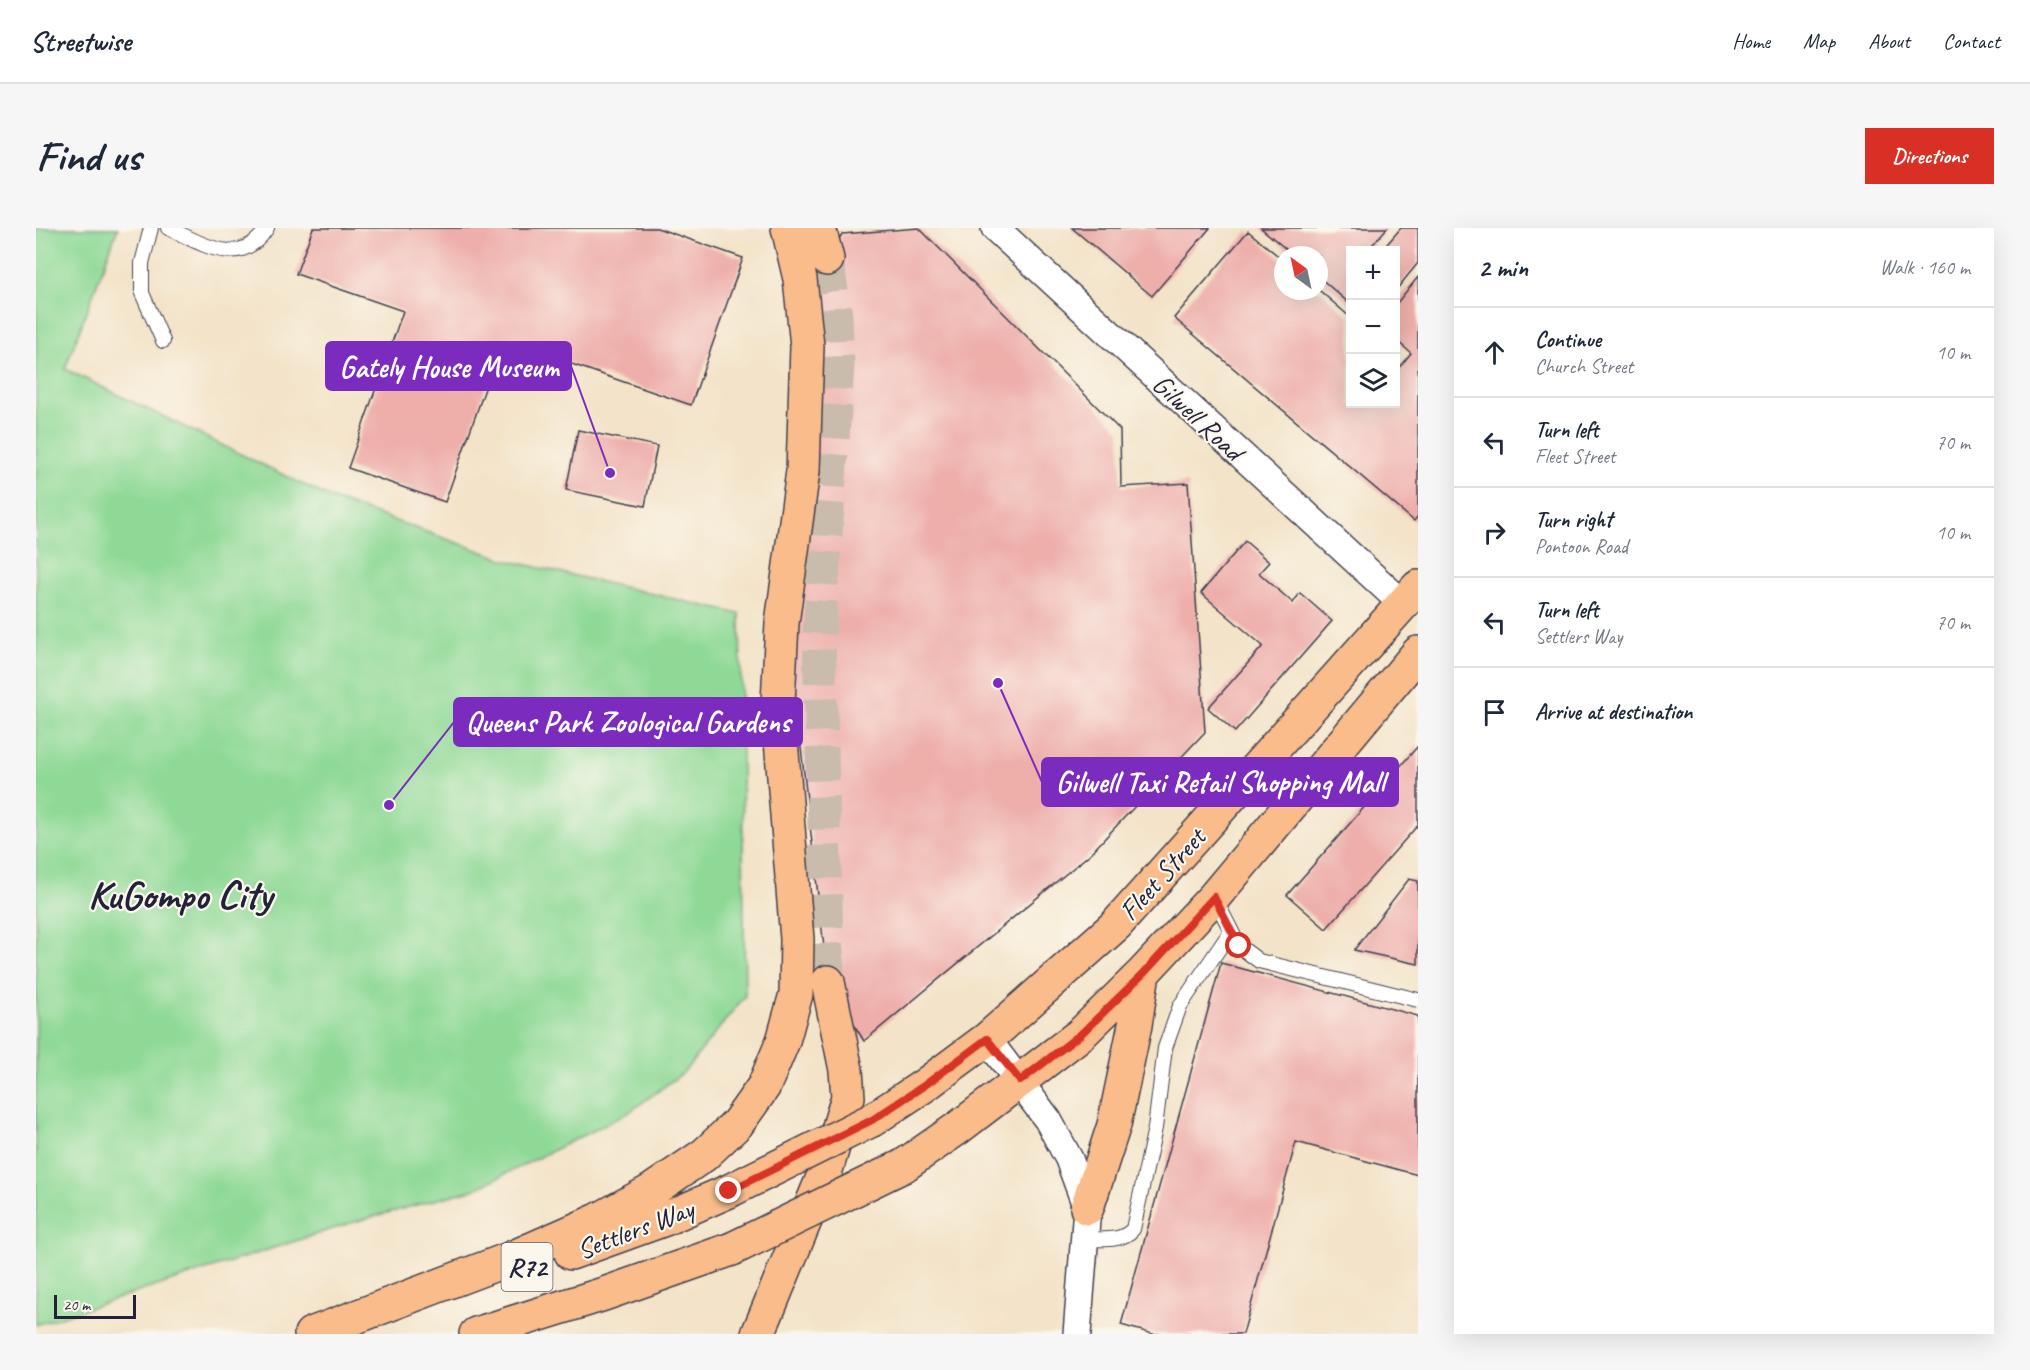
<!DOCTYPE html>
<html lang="en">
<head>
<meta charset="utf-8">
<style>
  :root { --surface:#fff; --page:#f6f6f7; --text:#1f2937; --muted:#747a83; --line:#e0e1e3; --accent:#d93025 }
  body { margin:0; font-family:Caveat,sans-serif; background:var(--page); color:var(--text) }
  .controls { position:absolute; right:18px; top:18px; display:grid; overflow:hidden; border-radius:0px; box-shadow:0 6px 24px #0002 }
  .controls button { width:54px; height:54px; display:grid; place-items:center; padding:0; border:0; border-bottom:2px solid var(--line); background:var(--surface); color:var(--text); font:30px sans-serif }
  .compass { position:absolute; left:1238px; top:18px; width:54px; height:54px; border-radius:50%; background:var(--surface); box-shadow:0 6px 24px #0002; rotate:327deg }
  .scale { position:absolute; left:18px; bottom:15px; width:82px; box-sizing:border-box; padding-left:6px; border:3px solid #22223b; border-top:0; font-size:16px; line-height:21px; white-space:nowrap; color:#22223b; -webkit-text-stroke:4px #fbf7ec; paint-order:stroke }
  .stop { position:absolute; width:18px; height:18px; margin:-14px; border:4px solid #d93025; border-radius:50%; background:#fff }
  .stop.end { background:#d93025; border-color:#fff; box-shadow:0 2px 6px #0008 }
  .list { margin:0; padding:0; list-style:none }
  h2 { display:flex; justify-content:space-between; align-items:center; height:78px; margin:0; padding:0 24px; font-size:26px }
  h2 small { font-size:20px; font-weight:400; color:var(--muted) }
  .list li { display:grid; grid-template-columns:39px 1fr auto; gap:18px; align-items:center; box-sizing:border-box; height:90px; padding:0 24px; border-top:2px solid var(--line) }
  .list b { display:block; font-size:22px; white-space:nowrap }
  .list p { margin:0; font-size:20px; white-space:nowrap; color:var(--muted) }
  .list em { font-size:20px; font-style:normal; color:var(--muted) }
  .icon { flex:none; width:33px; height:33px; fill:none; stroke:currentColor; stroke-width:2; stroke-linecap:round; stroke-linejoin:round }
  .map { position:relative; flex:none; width:1382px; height:1106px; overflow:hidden; border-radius:0px }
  header { display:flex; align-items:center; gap:36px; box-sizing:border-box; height:84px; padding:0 30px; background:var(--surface); border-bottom:2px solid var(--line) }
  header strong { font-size:28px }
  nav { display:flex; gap:33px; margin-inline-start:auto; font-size:21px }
  .intro { display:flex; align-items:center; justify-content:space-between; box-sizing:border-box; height:144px; padding:0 36px }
  h1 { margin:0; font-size:42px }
  .button { padding:15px 27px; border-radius:0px; background:var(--accent); color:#fff; font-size:21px; font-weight:700 }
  main { display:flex; gap:36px; padding:0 36px }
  aside { flex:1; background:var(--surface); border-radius:0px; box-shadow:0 6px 24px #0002 }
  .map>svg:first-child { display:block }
</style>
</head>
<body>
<header>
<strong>Streetwise</strong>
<nav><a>Home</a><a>Map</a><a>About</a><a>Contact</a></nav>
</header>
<div class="intro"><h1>Find us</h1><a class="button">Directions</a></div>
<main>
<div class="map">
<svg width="1382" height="1106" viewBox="0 0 1382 1106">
  <rect width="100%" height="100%" fill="#fbf7ec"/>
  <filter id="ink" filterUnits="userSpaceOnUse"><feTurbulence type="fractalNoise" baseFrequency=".0167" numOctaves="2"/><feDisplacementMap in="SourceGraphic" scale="12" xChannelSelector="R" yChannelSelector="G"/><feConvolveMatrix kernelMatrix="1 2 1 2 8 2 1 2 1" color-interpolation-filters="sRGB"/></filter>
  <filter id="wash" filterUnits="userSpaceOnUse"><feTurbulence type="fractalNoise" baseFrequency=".008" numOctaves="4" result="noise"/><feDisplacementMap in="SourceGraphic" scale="24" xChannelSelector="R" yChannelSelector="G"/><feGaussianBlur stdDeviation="1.35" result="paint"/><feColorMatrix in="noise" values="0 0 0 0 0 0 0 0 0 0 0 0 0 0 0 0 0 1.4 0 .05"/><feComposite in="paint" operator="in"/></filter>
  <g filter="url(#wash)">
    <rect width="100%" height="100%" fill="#f3e3c8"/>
    <path fill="#8fd996" stroke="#587e68" stroke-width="1.5" d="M0 0H82L29 141 297 271 470 332 704 386 709 768 648 844 592 885 439 961 318 994 0 1097Z"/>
    <g id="blocks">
      <path fill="#eeafab" d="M277 0H621L707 30 655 177 521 131 512 157 457 138 409 274 312 240 367 83 260 46Z
        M883 0 1084 202 1085 259 1152 255 1169 504 1054 626 828 813 792 754 752 406 780 50 806 6Z
        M1036 0H1174L1116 68Z
        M1225 0H1351L1332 22H1314V76L1283 49V27H1257Z
        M1365 0H1382V35L1360 62V22H1346Z
        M1212 3 1247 32V63H1284L1314 89V176H1360V143L1375 125 1360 112V76L1382 49V288L1378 293 1138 90Z
        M542 202 621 218 609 278 530 262Z
        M1209 313 1233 334 1223 345 1257 375 1264 365 1296 393 1199 504 1172 480 1227 418 1165 365Z
        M1382 518V597L1290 701 1251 667Z
        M1373 651 1382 653V736L1318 722Z
        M1185 735 1382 788V947L1260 914 1207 1106H1117L1085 1097Z"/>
    </g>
  </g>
  <g filter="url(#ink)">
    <use href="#blocks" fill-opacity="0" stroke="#413f50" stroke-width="1.5"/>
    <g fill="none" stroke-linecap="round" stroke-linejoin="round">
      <path stroke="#c9bcac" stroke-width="33" stroke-dasharray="33 16" stroke-linecap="butt" d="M791 31 800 88 802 138 783 406 792 754"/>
      <defs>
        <path id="service" d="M115 0 106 35V65L127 113
          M132 0C167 16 204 42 231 0
          M1178 669 1203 718 1223 733 1382 772
          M1050 1011C1066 1011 1086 1014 1097 1001L1119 900 1129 820 1144 778 1195 703"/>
        <path id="minor" d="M959 0 1367 376
          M951 811 1012 892 1033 931 1051 980 1041 1106"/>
        <path id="primary" d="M783 0 791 31
          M836 892 889 857 951 811 1080 697 1382 359
          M867 938 922 900 1045 806 1107 745 1178 669 1382 425
          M1051 980 1078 897 1099 797 1107 745
          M535 1025 629 991 693 963
          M275 1106 473 1031 562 992 615 963 668 927 701 896 728 858 747 813 760 766 761 711 742 475 746 395 767 243 771 118 764 51 752 0
          M440 1106 568 1066 696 1021
          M722 1106 790 942 812 869 810 842 792 754"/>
      </defs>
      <use href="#service" stroke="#413f50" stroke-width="16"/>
      <use href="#minor" stroke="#413f50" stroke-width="30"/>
      <use href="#primary" stroke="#413f50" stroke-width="36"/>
      <use href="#service" stroke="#fff" stroke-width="14"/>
      <use href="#minor" stroke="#fff" stroke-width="27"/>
      <use href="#primary" stroke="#f9bc8a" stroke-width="33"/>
      <defs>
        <path id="primary-bridge" d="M693 963 836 892
          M696 1021 867 938"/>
      </defs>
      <use href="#primary-bridge" stroke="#413f50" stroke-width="36" stroke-linecap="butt"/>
      <use href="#primary-bridge" stroke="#f9bc8a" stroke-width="33"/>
    </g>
  </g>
  <g fill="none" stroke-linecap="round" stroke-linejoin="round" filter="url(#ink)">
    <path stroke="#d93025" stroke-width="8" d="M693 963 836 892 889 857 951 811 984 853 1045 806 1107 746 1178 669 1203 718"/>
  </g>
  <g text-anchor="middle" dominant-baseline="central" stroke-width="4.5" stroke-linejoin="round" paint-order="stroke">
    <rect fill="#fbf7ec" stroke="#636270" stroke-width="1.5" x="465.5" y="1015" width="51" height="48" rx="4.5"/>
    <g font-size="27" font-weight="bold" fill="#22223b">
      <text x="491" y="1039">R72</text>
    </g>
    <g font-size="28" fill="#22223b" stroke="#fbf7ec">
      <text transform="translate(1162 189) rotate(43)">Gilwell Road</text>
      <text transform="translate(1126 646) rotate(-48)">Fleet Street</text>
      <text transform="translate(599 1001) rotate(-21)">Settlers Way</text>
    </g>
    <g font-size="40" font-weight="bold" fill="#22223b" stroke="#fbf7ec">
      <text x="144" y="667">KuGompo City</text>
    </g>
  </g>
  <path fill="none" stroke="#7b2cbf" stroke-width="2" d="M574 245L535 138M353 577L418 494M962 455L1006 554"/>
  <g fill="#7b2cbf" stroke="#fbf7ec" stroke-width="2">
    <circle cx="574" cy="245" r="6"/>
    <circle cx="353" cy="577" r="6"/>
    <circle cx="962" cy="455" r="6"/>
  </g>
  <g fill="#7b2cbf" stroke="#7b2cbf" stroke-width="2">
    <rect x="290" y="114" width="245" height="48" rx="6"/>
    <rect x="418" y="470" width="348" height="48" rx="6"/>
    <rect x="1006" y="530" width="356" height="48" rx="6"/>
  </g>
  <g font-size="30" text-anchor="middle" font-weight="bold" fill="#fff">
    <text x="413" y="149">Gately House Museum</text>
    <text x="592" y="504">Queens Park Zoological Gardens</text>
    <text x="1184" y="564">Gilwell Taxi Retail Shopping Mall</text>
  </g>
</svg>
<div class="controls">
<button>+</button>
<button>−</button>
<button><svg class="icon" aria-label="layers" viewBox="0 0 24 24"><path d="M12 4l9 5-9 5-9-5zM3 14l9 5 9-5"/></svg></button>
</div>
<svg class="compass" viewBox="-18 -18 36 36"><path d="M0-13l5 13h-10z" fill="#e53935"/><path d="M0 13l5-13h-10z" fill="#747a83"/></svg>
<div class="scale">20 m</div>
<div class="stop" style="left:1203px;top:718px"></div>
<div class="stop end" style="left:693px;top:963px"></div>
</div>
<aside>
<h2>2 min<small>Walk · 160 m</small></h2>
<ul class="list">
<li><svg class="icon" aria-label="ahead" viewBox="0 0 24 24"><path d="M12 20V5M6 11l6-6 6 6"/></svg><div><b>Continue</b><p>Church Street</p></div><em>10 m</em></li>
<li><svg class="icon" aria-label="left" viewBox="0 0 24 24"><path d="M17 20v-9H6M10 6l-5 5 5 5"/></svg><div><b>Turn left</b><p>Fleet Street</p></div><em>70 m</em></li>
<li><svg class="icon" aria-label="right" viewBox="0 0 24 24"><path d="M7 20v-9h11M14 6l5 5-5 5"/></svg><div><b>Turn right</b><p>Pontoon Road</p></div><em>10 m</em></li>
<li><svg class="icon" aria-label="left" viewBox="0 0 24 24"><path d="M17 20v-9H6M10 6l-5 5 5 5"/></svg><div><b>Turn left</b><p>Settlers Way</p></div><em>70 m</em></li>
<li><svg class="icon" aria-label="arrive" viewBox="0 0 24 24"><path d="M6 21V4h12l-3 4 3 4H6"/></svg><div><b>Arrive at destination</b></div></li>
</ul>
</aside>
</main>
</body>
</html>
